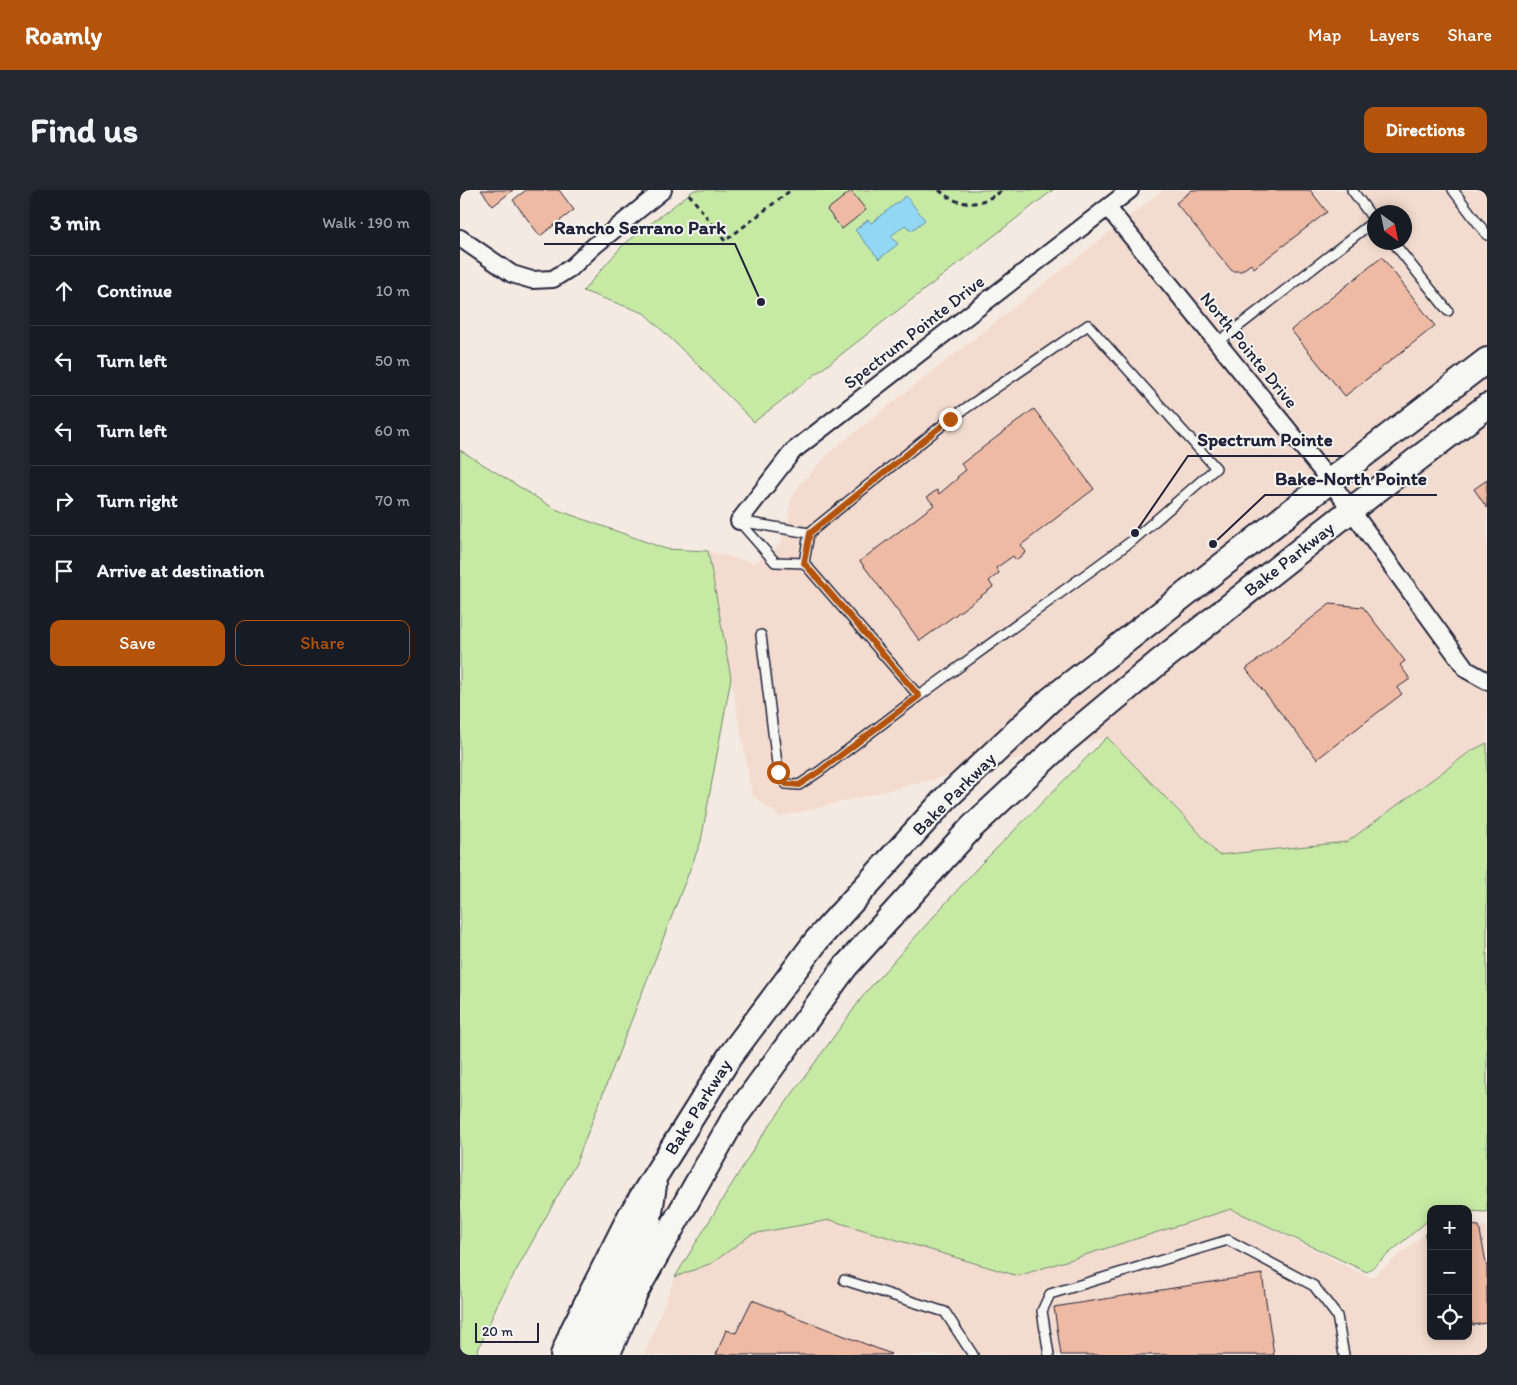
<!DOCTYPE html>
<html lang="en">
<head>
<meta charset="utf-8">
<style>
  :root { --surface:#171b24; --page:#242831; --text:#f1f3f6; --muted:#9ea1a6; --line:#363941; --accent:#b45309 }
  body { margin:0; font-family:Itim,sans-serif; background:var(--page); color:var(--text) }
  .controls { position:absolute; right:15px; bottom:15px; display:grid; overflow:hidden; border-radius:10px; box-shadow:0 2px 12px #0003 }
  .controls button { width:45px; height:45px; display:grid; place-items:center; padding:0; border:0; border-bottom:1px solid var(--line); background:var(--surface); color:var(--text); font:25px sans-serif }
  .compass { position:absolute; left:907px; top:15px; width:45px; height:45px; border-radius:50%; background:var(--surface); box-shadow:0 2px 12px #0003; rotate:147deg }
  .scale { position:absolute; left:15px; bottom:12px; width:64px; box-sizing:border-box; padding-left:5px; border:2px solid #22223b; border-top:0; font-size:14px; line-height:18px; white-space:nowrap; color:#22223b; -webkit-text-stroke:4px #f6f6f2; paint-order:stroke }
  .stop { position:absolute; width:15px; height:15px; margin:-11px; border:4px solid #b45309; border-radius:50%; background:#fff }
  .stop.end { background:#b45309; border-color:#fff; box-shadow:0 1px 5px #0008 }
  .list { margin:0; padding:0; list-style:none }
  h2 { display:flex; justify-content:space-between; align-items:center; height:65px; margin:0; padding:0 20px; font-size:21px }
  h2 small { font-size:16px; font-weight:400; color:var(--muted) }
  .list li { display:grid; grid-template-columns:32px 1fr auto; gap:15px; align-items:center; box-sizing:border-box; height:70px; padding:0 20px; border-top:1px solid var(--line) }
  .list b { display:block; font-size:19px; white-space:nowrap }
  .list em { font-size:16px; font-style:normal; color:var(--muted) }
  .actions { display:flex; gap:10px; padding:15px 20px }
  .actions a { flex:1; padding:11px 0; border:1px solid var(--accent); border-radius:10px; text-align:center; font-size:18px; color:var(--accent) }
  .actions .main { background:var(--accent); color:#fff }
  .icon { flex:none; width:28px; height:28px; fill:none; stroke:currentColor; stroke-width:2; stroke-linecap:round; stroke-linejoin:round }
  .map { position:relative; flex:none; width:1027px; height:1165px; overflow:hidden; border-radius:10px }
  header { display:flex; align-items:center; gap:30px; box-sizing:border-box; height:70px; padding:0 25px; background:var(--accent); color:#fff }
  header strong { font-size:24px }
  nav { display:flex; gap:28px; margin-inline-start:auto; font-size:18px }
  .intro { display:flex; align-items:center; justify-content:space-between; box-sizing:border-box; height:120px; padding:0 30px }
  h1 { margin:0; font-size:35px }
  .button { padding:12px 22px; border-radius:10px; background:var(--accent); color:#fff; font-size:18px; font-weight:700 }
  main { display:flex; gap:30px; padding:0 30px }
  aside { flex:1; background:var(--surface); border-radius:10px; box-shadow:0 2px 12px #0003 }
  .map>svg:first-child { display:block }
</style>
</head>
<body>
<header>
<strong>Roamly</strong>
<nav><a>Map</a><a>Layers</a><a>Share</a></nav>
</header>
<div class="intro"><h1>Find us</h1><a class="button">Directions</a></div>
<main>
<aside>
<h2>3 min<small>Walk · 190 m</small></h2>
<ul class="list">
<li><svg class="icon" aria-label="ahead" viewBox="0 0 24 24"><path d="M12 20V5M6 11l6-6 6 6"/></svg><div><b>Continue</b></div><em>10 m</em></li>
<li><svg class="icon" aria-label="left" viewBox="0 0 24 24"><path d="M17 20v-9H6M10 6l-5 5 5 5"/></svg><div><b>Turn left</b></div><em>50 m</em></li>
<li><svg class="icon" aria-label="left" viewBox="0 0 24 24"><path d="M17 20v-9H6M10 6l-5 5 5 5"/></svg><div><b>Turn left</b></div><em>60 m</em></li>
<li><svg class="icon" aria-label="right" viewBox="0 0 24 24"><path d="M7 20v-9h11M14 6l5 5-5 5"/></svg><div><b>Turn right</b></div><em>70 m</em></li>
<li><svg class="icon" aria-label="arrive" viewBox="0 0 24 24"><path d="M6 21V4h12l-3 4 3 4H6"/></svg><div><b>Arrive at destination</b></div></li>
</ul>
<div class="actions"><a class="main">Save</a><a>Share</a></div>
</aside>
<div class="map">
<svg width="1027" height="1165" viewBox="0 0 1027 1165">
  <rect width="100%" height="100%" fill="#f5eae2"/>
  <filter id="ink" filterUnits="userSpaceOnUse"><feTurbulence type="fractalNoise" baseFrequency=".02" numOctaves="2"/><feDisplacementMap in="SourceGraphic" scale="10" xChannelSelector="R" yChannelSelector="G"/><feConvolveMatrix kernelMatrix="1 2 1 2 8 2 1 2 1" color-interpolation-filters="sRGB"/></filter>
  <g filter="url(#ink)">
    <path fill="#f3dccf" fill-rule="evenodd" d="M703 0H1027V553L1011 561 887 652 758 665 734 637 647 547 320 627 292 605 248 361 293 373 307 365 320 354 328 332 330 312 340 294 371 261ZM914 22H944V52H914Z
      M771 1019 911 1088 971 1039V1146H1008V1035L1027 1036V1165H184L215 1087 252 1073 292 1044 371 1030 558 1086Z"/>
    <path fill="#c6eaa4" stroke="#748670" d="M234 0H593L294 232 236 173 184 123 123 101 162 56Z
      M0 260 95 319 206 359 248 361 271 488 241 651 116 973 37 1115 16 1165H0Z
      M647 547 734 637 758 665 887 652 1011 561 1027 553V1022L1008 1021V1019H971V1028L907 1082 771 1019 558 1086 370 1030 292 1044 252 1073 215 1087 299 950 406 802 518 677Z"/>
    <path fill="#92d7f4" stroke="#658faa" d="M446 6 465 30 451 41 445 35 431 46 438 54 419 69 395 40 408 30 411 33Z"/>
    <path fill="#efbaa3" stroke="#22223b" d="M21 0H53L33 16Z
      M66 0H99L114 20 80 46 53 10Z
      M732 0H850L867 22 794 78 791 74 781 81H772L716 13Z
      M391 1 406 20 382 39 367 20Z
      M922 67 975 136 885 206 831 140Z
      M574 219 634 299 561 355 566 362 556 370 553 366 536 378 539 383 529 391 533 397 460 451 400 371 474 315 467 307 477 300 479 304 498 288 497 287 506 280 501 274Z
      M1027 290V318L1014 299Z
      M870 414 903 417 945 471 940 475 950 489 937 498 942 504 857 569 786 479Z
      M1008 1035 1019 1036 1027 1078V1133L1012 1135V1132L1008 1133Z
      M971 1039V1074L965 1044Z
      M802 1084 814 1165H601L594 1117Z
      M292 1110 431 1164 430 1165H256L266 1140 276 1143Z"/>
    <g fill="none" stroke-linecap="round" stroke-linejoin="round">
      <defs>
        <path id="service" d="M892 0 914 30
          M993 0 1027 45
          M933 52 988 121
          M757 153 914 31
          M279 331 349 343 490 229 628 135 756 278 673 350 459 506 344 373 349 343
          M279 331 315 372 344 373
          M301 445 318 582 326 594 339 595 360 581 459 506
          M384 1090 485 1122 513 1165
          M589 1165 582 1121 590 1104 768 1050 854 1096 877 1126 884 1165"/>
        <path id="minor" d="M648 18 870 291 1007 480 1027 491
          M0 48 52 84 72 90 93 89 112 77 134 56 203 0
          M279 331 333 261 670 0"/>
        <path id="secondary" d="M103 1165 112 1142 170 1026 270 866 357 750 486 608 590 510 870 291 1027 170
          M123 1165 137 1134 188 1036 194 995
          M147 1165 176 1101 273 930 386 776 512 637 603 552 699 472 891 320 1027 216"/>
      </defs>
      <use href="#service" stroke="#22223b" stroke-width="12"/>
      <use href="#minor" stroke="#22223b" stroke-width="20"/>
      <use href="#secondary" stroke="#22223b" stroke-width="28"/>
      <path stroke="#22223b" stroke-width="3" stroke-dasharray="5 4" stroke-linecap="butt" d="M479 0C501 19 520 16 543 0
        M229 4 265 51 331 0"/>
      <use href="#service" stroke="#f6f6f2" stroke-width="9"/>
      <use href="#minor" stroke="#f6f6f2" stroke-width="16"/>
      <use href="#secondary" stroke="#f6f6f2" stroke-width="24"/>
    </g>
  </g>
  <g fill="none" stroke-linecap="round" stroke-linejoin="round" filter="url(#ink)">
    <path stroke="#b45309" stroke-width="6" d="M318 582 326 594 339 595 360 581 459 506 344 373 350 343 490 229"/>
  </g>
  <g text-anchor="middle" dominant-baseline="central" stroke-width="4" stroke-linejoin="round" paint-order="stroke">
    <g font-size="18" fill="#22223b" stroke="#f6f6f2">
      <text transform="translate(454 142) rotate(-38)">Spectrum Pointe Drive</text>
      <text transform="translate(789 160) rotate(51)">North Pointe Drive</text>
      <text transform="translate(829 369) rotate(-38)">Bake Parkway</text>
      <text transform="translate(494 604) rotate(-45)">Bake Parkway</text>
      <text transform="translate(238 917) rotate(-58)">Bake Parkway</text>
    </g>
  </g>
  <path fill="none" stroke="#22223b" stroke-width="2" d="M301 112L275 54H84M675 343L728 266H883M753 354L805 305H977"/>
  <g fill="#22223b" stroke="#f6f6f2" stroke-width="2">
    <circle cx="301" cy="112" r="5"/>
    <circle cx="675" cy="343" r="5"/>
    <circle cx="753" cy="354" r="5"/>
  </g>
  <g font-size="19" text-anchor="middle" font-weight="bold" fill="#22223b" stroke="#f6f6f2" stroke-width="4" stroke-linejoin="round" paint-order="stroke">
    <text x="180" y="44">Rancho Serrano Park</text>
    <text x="805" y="256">Spectrum Pointe</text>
    <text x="891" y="295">Bake-North Pointe</text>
  </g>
</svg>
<div class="controls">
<button>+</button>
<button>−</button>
<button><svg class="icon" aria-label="locate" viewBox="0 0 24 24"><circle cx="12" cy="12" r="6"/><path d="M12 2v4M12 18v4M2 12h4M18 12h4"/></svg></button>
</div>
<svg class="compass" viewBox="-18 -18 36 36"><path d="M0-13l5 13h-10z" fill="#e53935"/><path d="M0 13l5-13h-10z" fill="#9ea1a6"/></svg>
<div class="scale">20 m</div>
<div class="stop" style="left:318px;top:582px"></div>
<div class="stop end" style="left:490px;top:229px"></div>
</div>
</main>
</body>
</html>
